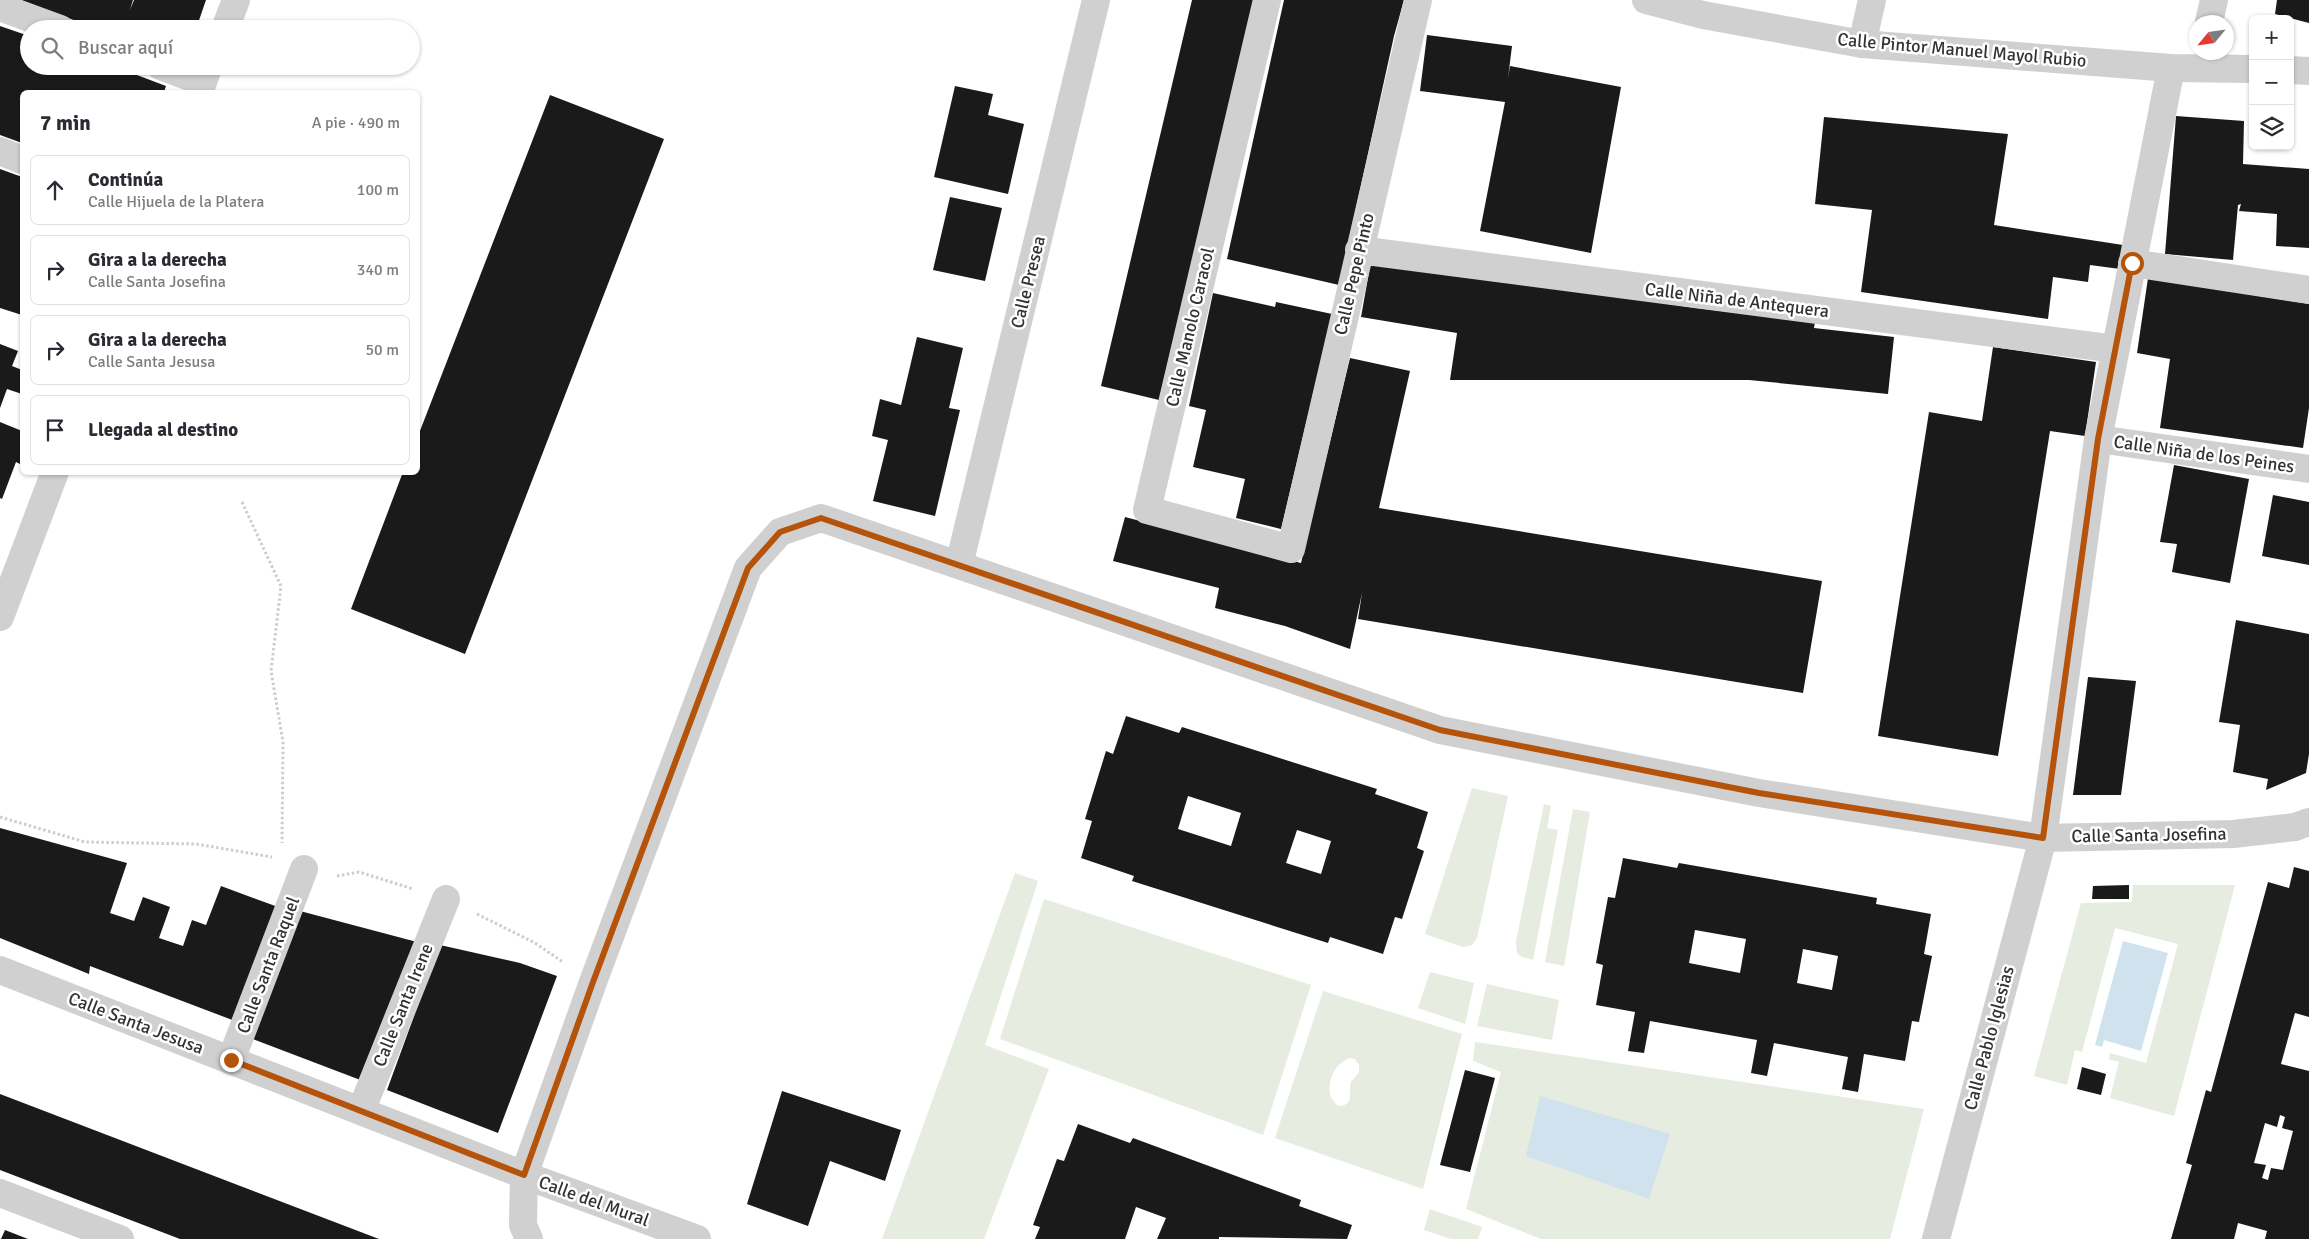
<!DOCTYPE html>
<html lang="es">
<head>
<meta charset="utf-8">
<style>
  :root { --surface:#fff; --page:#f7f7f7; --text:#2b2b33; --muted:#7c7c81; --line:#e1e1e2 }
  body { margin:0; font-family:Signika,sans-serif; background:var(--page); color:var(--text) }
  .controls { position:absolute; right:15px; top:15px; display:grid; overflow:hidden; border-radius:8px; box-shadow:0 1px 4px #0004 }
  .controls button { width:45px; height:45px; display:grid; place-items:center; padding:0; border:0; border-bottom:1px solid var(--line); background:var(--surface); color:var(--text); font:25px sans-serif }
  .compass { position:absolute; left:2189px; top:15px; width:45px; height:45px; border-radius:50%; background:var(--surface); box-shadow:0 1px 4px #0004; rotate:241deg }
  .stop { position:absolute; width:15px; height:15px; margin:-11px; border:4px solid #b45309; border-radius:50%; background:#fff }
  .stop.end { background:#b45309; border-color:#fff; box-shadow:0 1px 5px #0008 }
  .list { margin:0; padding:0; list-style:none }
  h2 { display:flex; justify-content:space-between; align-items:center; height:65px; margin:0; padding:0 20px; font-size:21px }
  h2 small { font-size:16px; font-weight:400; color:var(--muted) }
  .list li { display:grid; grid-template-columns:32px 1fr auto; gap:15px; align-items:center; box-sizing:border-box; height:70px; margin:0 10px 10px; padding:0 10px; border:1px solid var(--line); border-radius:8px }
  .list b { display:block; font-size:19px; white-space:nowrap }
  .list p { margin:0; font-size:16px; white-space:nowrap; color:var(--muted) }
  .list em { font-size:16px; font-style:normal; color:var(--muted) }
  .icon { flex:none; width:28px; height:28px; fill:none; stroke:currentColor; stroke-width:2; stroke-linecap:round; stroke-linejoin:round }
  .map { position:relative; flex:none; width:2309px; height:1239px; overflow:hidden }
  .search { position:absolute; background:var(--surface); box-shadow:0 1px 4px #0004; left:20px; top:20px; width:400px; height:55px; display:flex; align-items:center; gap:12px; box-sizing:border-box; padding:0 18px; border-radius:28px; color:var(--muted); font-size:19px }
  .panel { position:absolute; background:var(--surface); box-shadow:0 1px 4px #0004; left:20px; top:90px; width:400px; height:385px; border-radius:8px }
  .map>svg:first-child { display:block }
</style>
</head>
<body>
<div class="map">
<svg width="2309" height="1239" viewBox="0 0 2309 1239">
  <rect width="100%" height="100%" fill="#fff"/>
  <path fill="#e6ecdf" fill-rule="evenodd" d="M1472 788 1508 796 1477 938 1472 945 1463 947 1425 934Z
    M1544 804 1551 806 1547 828 1558 830 1533 960 1522 957 1517 953 1516 941Z
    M1573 809 1590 812 1564 966 1545 962Z
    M1015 873 1038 881 985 1045 1049 1069 984 1239H882Z
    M2133 885H2235L2174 1116 2110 1098 2119 1062 2109 1059 2110 1053 2146 1063 2178 944 2115 928 2082 1052 2075 1050 2067 1085 2034 1076 2081 903 2132 902Z
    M1044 899 1311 985 1263 1135 1000 1039Z
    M1430 972 1474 983 1465 1024 1418 1008Z
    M1487 984 1559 1000 1552 1040 1477 1026Z
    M1323 991 1462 1034 1423 1189 1275 1138ZM1349 1058 1355 1059 1359 1065V1072L1351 1082C1348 1093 1355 1106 1338 1106L1331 1098C1326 1081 1334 1065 1349 1058Z
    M1475 1042 1924 1109 1890 1239H1541L1466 1209 1501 1072 1473 1061Z
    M1430 1209 1482 1227 1478 1239H1451L1424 1230Z"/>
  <path fill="#cfe2ee" d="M2123 941 2168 953 2141 1051 2104 1040 2102 1047 2095 1045Z
    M1540 1096 1670 1134 1649 1199 1526 1156Z"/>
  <path fill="#1a1a1a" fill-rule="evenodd" d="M21 0H133L130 10 134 0H206L196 29H97Z
    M1192 0H1254L1159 400 1101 386Z
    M1284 0H1404L1394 36 1339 285 1227 259Z
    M2277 0H2309V23L2275 14Z
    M0 26 29 36V66H113L166 86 164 92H22V143L0 135Z
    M1427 35 1512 46 1508 78 1510 66 1621 87 1591 253 1480 231 1505 102 1420 91Z
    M955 86 993 94 988 115 1024 124 1008 194 934 177Z
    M550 95 664 139 465 654 351 609 403 472H418V436Z
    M2176 116 2244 121 2243 164 2309 169V248L2276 246 2277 214 2239 211 2241 204 2238 205 2233 260 2165 254Z
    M1824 117 2008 134 1994 225 2123 245 2120 269 2090 265 2088 282 2053 277 2048 319 1861 292 1872 210 1815 204Z
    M0 169 22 177V315L0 308Z
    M950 197 1002 208 985 281 933 270Z
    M1371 261 1696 308 1815 322 1814 328 1894 337 1888 394 1749 380H1450L1457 333 1361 317Z
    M2148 278 2309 304V408L2303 448 2160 428 2170 359 2137 353Z
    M1213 293 1275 307 1276 302 1332 314 1281 529 1236 518 1245 479 1193 467 1206 410 1189 406Z
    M917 337 963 348 949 408 960 410 935 516 873 501 888 440 872 436 880 399 901 405Z
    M0 344 18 351 12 366 22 370V394L7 389 0 408Z
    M1993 347 2096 362 2085 436 2050 431 1998 756 1878 736 1929 412 1982 421Z
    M1350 358 1410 371 1379 508 1822 581 1803 693 1358 619 1362 593 1350 649 1285 626 1215 608 1219 588 1113 561 1125 517 1301 563Z
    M0 422 22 431V465L16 462 2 499 0 498Z
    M2174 465 2249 479 2230 583 2172 572 2177 544 2160 542Z
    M2273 495 2309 502V565L2262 556Z
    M2236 620 2309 634V754L2306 773 2266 790 2268 779 2233 772 2240 725 2219 722Z
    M2088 677 2136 681 2121 795H2073Z
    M1126 716 1179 733 1182 727 1377 789 1375 794 1428 812 1417 848 1424 851 1402 919 1395 917 1383 954 1330 937 1328 943 1132 881 1134 876 1081 858 1092 821 1085 819 1106 751 1113 754ZM1188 796 1241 813 1231 846 1178 829ZM1297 830 1331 841 1321 874 1286 863Z
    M0 828 127 863 110 913 134 921 143 897 170 907 159 938 183 946 192 920 206 925 221 886 278 907 235 1021 90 966 89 974 0 938Z
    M1623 858 1677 868 1679 863 1877 898 1876 904 1931 914 1924 954 1932 956 1919 1022 1912 1021 1905 1061 1864 1054 1858 1092 1842 1089 1848 1057 1774 1043 1767 1076 1751 1073 1757 1040 1650 1021 1644 1053 1628 1051 1635 1012 1596 1005 1603 965 1596 963 1608 897 1615 898ZM1695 930 1746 939 1740 973 1689 963ZM1803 949 1838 956 1832 990 1797 983Z
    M2294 867 2309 871V1017L2295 1013 2281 1064 2309 1071V1239H2265L2267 1231 2238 1223 2234 1239H2171L2192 1165 2186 1163 2206 1090 2211 1092 2268 882 2289 888ZM2280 1115 2285 1117 2282 1128 2293 1131 2283 1170 2271 1168 2268 1180 2262 1178 2266 1165 2254 1163 2265 1123 2277 1127Z
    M2129 885V899H2092L2093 886Z
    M300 911 417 942 363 1081 253 1039Z
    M440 945 520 963 557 976 498 1133 387 1090Z
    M2082 1067 2106 1074 2101 1095 2077 1089Z
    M1465 1070 1495 1078 1470 1172 1440 1165Z
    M782 1091 901 1130 885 1181 830 1161 808 1226 747 1204Z
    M0 1094 379 1239H180L0 1170Z
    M1078 1124 1130 1143 1133 1138 1301 1200 1299 1206 1352 1225 1347 1239 1219 1237V1239H1157L1166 1218 1136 1207 1125 1239H1035L1040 1227 1033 1225 1057 1159 1064 1161Z
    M5 1230 28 1239H1Z"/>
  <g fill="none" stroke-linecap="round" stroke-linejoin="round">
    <path stroke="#cdcdcd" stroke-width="3" stroke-dasharray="2.5 2.5" stroke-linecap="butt" d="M242 502 281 586 271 671 283 742 282 843
      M0 817 85 842 196 844 272 857
      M337 876 359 872 413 889
      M477 914 535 943 563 962"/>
    <path stroke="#d0d0d0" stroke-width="28" d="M1267 0 1147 510 1291 549 1418 0
      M0 7 60 29
      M2209 22 2214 0
      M1862 44 1872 0
      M160 66 203 82
      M0 151 22 160
      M1359 250 2116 349
      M2132 263 2309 290
      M2098 439 2309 469
      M959 565 1096 0
      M231 1060 304 869
      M361 1111 446 899
      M524 1175 593 982 748 568 780 532 821 518 1440 730 1759 793 2043 838 2233 834 2295 827 2309 822
      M0 1193 120 1239
      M1936 1239 2043 838 2098 439 2171 68"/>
    <path stroke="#d0d0d0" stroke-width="28" d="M1646 0 1703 15 1862 44 2171 68 2253 69
      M225 29 236 0
      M2290 70 2309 71
      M199 92 209 66
      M0 617 55 472
      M0 970 524 1175 697 1239
      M524 1175 523 1225 529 1239"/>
  </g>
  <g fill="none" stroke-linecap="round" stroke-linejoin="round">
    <path stroke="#b45309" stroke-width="6" d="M231 1060 524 1175 593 982 748 568 780 532 821 518 1440 730 1759 793 2043 838 2098 439 2132 263"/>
  </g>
  <g text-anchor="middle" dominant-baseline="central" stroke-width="5" stroke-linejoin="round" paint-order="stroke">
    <g font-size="18" fill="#333" stroke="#fff">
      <text transform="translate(1962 50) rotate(5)">Calle Pintor Manuel Mayol Rubio</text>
      <text transform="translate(1354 274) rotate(-77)">Calle Pepe Pinto</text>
      <text transform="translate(1028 282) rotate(-76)">Calle Presea</text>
      <text transform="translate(1737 300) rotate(7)">Calle Niña de Antequera</text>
      <text transform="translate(1190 327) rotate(-77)">Calle Manolo Caracol</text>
      <text transform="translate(2204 454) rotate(8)">Calle Niña de los Peines</text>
      <text transform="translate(2149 835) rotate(-1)">Calle Santa Josefina</text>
      <text transform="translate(268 965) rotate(-69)">Calle Santa Raquel</text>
      <text transform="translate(403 1005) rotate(-68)">Calle Santa Irene</text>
      <text transform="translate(136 1023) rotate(21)">Calle Santa Jesusa</text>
      <text transform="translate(1989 1038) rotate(-75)">Calle Pablo Iglesias</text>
      <text transform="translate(594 1201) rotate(20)">Calle del Mural</text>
    </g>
  </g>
</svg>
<div class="controls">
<button>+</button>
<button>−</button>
<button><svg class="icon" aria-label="layers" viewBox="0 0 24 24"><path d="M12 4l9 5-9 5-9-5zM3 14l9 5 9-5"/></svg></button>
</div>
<svg class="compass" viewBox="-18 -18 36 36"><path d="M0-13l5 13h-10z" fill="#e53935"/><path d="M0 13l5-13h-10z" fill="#7c7c81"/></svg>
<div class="stop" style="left:2132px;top:263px"></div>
<div class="stop end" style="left:231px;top:1060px"></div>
<div class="search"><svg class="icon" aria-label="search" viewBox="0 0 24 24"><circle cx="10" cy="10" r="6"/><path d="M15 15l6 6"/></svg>Buscar aquí</div>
<section class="panel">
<h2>7 min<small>A pie · 490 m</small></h2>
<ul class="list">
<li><svg class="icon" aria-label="ahead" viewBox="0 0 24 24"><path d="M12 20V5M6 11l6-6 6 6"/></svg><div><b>Continúa</b><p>Calle Hijuela de la Platera</p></div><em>100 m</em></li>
<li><svg class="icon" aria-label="right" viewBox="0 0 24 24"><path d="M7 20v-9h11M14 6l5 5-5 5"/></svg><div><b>Gira a la derecha</b><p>Calle Santa Josefina</p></div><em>340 m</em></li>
<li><svg class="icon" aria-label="right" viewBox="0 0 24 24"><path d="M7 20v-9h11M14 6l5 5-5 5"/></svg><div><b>Gira a la derecha</b><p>Calle Santa Jesusa</p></div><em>50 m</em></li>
<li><svg class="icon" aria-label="arrive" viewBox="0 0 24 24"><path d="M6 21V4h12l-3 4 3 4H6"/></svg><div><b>Llegada al destino</b></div></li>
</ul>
</section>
</div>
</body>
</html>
